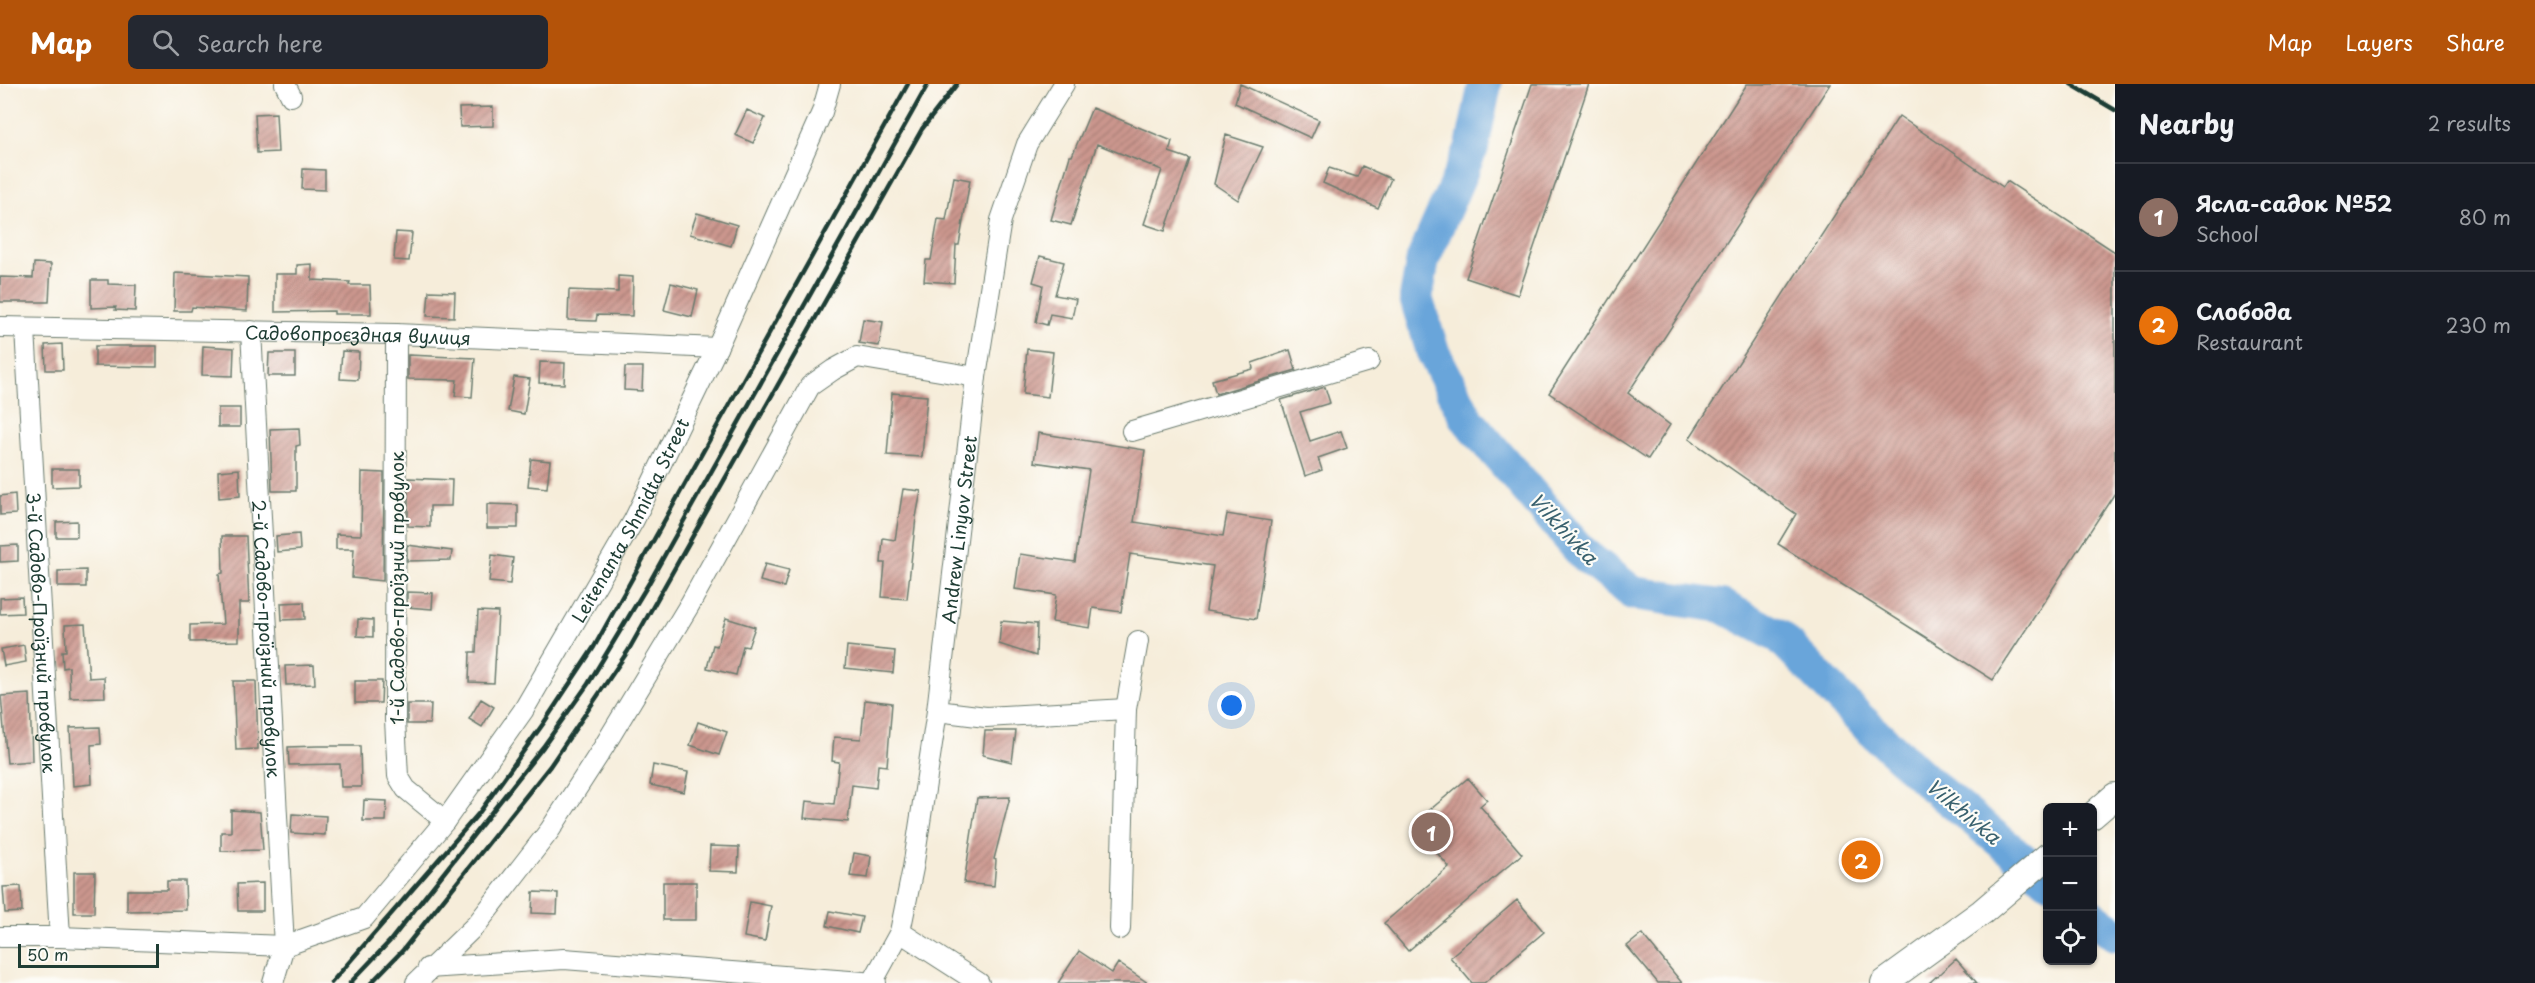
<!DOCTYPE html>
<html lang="en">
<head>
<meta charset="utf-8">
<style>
  :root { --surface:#171b24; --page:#242831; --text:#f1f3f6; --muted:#9ea1a6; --line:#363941; --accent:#b45309 }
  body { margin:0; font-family:"Playpen Sans",sans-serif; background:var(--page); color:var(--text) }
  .controls { position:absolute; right:18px; bottom:18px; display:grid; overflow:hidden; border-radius:9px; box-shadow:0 2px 4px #0004 }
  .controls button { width:54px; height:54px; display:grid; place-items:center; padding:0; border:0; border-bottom:2px solid var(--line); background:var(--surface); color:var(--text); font:30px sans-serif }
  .scale { position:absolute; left:18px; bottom:15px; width:141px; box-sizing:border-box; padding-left:6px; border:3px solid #1f3d34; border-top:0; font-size:16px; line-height:21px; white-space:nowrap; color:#1f3d34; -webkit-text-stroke:4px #fdfcf7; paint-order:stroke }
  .you { position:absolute; left:1232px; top:622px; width:21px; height:21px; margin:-15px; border:4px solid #fff; border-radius:50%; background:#1a73e8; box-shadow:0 0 0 9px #1a73e833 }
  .badge { display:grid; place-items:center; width:39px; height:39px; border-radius:50%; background:var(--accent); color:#fff; font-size:20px; font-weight:700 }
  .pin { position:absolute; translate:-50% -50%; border:3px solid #fff; box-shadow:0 2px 6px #0006 }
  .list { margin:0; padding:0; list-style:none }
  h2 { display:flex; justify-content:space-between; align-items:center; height:78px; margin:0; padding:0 24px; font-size:26px }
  h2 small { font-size:20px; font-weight:400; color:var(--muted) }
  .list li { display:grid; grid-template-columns:39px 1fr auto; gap:18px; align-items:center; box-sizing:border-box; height:108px; padding:0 24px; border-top:2px solid var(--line) }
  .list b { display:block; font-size:22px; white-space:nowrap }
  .list p { margin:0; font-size:20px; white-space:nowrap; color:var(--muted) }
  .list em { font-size:20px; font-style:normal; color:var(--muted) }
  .icon { flex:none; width:33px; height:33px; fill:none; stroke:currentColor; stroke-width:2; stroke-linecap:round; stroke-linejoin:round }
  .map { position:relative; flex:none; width:2115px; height:899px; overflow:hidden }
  header { display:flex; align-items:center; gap:36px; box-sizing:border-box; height:84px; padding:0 30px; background:var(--accent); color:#fff }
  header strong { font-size:28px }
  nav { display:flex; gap:33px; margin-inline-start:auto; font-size:21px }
  .search { width:420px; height:54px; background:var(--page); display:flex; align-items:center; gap:15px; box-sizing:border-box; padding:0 21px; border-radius:9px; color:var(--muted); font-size:22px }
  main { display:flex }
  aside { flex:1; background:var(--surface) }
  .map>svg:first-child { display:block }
</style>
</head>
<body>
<header>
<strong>Map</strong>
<div class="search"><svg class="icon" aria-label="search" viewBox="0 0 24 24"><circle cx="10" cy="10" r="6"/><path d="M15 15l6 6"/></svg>Search here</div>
<nav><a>Map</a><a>Layers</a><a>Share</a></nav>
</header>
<main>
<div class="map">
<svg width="2115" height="899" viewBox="0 0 2115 899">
  <defs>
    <pattern id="building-hatch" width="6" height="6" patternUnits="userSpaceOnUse" patternTransform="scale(1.5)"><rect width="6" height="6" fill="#cc978e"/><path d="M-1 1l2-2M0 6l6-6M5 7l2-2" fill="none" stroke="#a57c75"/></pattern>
  </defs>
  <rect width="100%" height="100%" fill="#fdfcf7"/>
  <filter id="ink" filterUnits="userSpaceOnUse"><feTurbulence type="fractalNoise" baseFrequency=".0167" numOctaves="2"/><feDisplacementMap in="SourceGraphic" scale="12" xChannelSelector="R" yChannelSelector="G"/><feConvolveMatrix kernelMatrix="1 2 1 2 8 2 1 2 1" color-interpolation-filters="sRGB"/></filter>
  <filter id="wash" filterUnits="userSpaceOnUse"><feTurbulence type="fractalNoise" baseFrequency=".008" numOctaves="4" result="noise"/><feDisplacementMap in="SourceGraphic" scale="24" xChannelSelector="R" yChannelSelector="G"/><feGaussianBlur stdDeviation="1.35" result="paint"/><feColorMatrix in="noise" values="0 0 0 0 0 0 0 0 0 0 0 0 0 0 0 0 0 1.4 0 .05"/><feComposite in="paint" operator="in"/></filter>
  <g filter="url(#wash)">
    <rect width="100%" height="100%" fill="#f6edda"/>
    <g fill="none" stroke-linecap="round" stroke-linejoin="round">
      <path stroke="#69a5da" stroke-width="34" d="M1485 0 1472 63 1423 175 1416 214 1433 268 1467 335 1582 469 1633 509 1722 522 1780 553 1861 636 1930 700 2048 796
        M2092 832 2115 850"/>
    </g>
    <g id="blocks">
      <path fill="url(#building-hatch)" d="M1240 0 1319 36 1311 54 1235 19Z
        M1532 0H1589L1518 211 1466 194Z
        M1747 0H1830L1628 309 1670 341 1648 375 1549 309Z
        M493 23V42L460 43 459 24Z
        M1092 24 1172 57 1169 68 1190 75 1165 147 1144 140 1162 86 1097 60 1071 141 1051 136 1070 72H1072Z
        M747 26 765 34 753 59 735 51Z
        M276 29 278 68 257 69 255 30Z
        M1899 32 2003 103 2007 97 2115 168V409L1993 596 1778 460 1796 430 1689 355Z
        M1226 51 1263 63 1238 116 1214 100Z
        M1362 82 1391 95 1378 124 1323 99 1329 84 1357 93Z
        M303 85 325 86V106L302 105Z
        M954 93 970 96 959 161H956L954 199 924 197 926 176H931L938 135 946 136Z
        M697 129 737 141 731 162 690 150Z
        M396 148 412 149 409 177 394 176Z
        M1040 172 1064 178 1055 211 1076 215 1072 234 1050 230 1047 241 1036 238 1043 201 1033 198Z
        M34 179 51 180 49 218H0V193L33 194Z
        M312 180V196L350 198 349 201H370L371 230H334V227L275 228V190H297V181Z
        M175 189 248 193 247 227 192 223 191 227H174Z
        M618 192 633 193 632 232 597 231 596 237 568 236 569 206 618 208Z
        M91 196H108V200L136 201 135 227 115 226 116 223 91 224Z
        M671 199 698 206 692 233 664 226Z
        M429 207 455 208 454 233 427 232Z
        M863 235 883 238 879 262 859 259Z
        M62 260 63 286H46L45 261Z
        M95 262H157V283L95 282Z
        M203 262 234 264 233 292 202 291Z
        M1027 265 1053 268 1048 313 1023 310Z
        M1290 266 1296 286 1216 310 1212 296 1253 285 1252 279Z
        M342 267 359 268 358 296 340 295Z
        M269 269H295V292H268Z
        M408 271 475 274 472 313 455 312 457 296 408 295Z
        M540 278 565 279 564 300 539 299Z
        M625 283H643L642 307 624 306Z
        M514 293 530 295 524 330 508 327Z
        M1325 303 1330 319 1300 328 1310 357 1341 347 1347 364 1318 374 1322 386 1305 392 1281 316Z
        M892 309 927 312 922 373 887 371Z
        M218 324H240V343H218Z
        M299 344 300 361 296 362V407H272L270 345Z
        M1038 349 1145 366 1134 438 1223 452 1227 430 1271 437 1256 535 1206 527 1213 482 1130 470 1121 528 1093 524 1090 544 1052 538 1056 511 1015 505 1020 470 1075 478 1089 386 1034 378Z
        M531 375 550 377 547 404 528 402Z
        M52 385H79V402L52 403Z
        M239 385 240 412 219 414 218 387Z
        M362 388 384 389 383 497 352 494 354 465H336V450L361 451Z
        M408 394 452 396 451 422H430V443L408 442Z
        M903 405 921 407 916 433 907 515 882 513 885 479H881L883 454 895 456Z
        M15 410 16 430 0 431V412Z
        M487 420 518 421V444H487Z
        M77 437V453H56V438Z
        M299 450 300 466 277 468 276 452Z
        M222 452H246L249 519H239V557L190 558V541L223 540 219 490 223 489Z
        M18 461V477L0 478V462Z
        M407 461 452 467 451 476 407 477Z
        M492 471 513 474 510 500 489 498Z
        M765 480 789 486 784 503 760 497Z
        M86 486V503H58V487Z
        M407 508 433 509 432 525 407 523Z
        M22 513 23 529 0 530V514Z
        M304 518 305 535 282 536 281 519Z
        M478 527 498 528 494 599 469 598 470 568H476Z
        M726 534 755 543 748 563 743 562 736 591 707 584 713 561 717 562Z
        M358 535 373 536V553L357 552Z
        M1001 537 1037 540 1036 572 999 560Z
        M85 540 89 594 104 593 105 613 70 614 69 583 63 584 62 567H66L65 541Z
        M24 561 26 578 4 582 1 565Z
        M847 562 895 567 893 589 845 584Z
        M314 581 315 600 286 601 285 582Z
        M233 597H256L258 665 236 666Z
        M355 597H382L381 619H355Z
        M30 610 32 677 7 679 1 612Z
        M481 615 494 623 482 643 469 635Z
        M865 616 892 619 887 682 878 681 876 704 852 701 848 738 804 734 806 717 834 720 839 678 832 677 834 653 861 655Z
        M407 620H431L430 640H407Z
        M698 638 727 648 719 671 690 661Z
        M100 643 101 660 91 661 92 700 73 702 70 644Z
        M985 647H1016L1012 678 983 671Z
        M317 662H360L361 703H341L340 680 289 681 288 663Z
        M653 681 688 688 684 708 650 701Z
        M1468 694 1487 716 1480 722 1522 770 1408 867 1384 839 1449 783 1413 740Z
        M1010 713 994 775 996 776 994 802 964 799 977 714Z
        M364 716 387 717 386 737H363Z
        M231 726 260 728 263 766 221 767V748H231Z
        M292 730 326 732 325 751 291 749Z
        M710 762 739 763 738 788 709 787Z
        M854 769 871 772 868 794 850 792Z
        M74 788H95L94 829H74Z
        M167 797H185L186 826 127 827V806H167Z
        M663 798H696V836H663Z
        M263 799V827H238L237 800Z
        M21 802 22 828 5 829 3 803Z
        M533 808 558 809 557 830 532 829Z
        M1517 816 1544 848 1484 899H1472L1450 873Z
        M750 818 771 822 765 857 744 853Z
        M830 827 862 833 858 849 827 842Z
        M1642 850 1682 899H1658L1627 862Z
        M1079 867 1112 889 1118 879 1148 899H1058Z
        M1956 875 1977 899H1929Z"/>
    </g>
  </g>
  <g filter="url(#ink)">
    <use href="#blocks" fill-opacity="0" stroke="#6a7b6e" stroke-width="1.5"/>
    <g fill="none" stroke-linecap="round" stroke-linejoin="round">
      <defs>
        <g id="minor">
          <path d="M285 0 291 12"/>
          <path id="s1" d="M0 243 396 250 717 264"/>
          <path id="s2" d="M25 245 60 853"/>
          <path id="s3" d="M251 247 284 862 273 899"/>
          <path d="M396 250 395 636 398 692 406 705 445 737"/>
          <path d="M1132 347 1369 277"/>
          <path d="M937 627 986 633 1126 625"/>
          <path d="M1120 845 1126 625 1138 557"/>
          <path d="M900 848 979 899"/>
          <path id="s4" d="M0 853H60L284 862 364 834 445 737 523 627 634 436 717 264 822 28 830 0"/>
          <path d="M428 884 564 875 876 899"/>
          <path d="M416 899 477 840 550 746 603 664 690 520 810 302 833 286 857 273 976 293"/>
          <path id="s5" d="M872 899 900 848 913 784 937 627 976 293 1001 136 1027 60 1064 0"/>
        </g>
        <path id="major" d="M2092 732 2115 712
          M1884 899 1982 828 2048 772"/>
      </defs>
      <use href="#minor" stroke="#6a7b6e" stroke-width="22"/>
      <use href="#major" stroke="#6a7b6e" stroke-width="28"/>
      <use href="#minor" stroke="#fff" stroke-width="20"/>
      <use href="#major" stroke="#fff" stroke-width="26"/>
      <path stroke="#1f3d34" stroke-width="4.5" d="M2071 0 2115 26
        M331 899 479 729 543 640 594 563 908 0
        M350 899 390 857 543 663 588 600 649 499 928 0
        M371 899 403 866 550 682 628 567 922 45 957 0"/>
    </g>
  </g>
  <g text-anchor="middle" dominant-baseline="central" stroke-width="4.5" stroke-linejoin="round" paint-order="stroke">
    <g font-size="18" fill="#1f3d34" stroke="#fdfcf7">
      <text stroke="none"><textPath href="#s1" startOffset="358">Садовопроєздная вулиця</textPath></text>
      <text stroke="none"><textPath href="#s4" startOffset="849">Leitenanta Shmidta Street</textPath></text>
      <text stroke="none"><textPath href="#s5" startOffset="465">Andrew Linyov Street</textPath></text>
      <text transform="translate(396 504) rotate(-90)">1-й Садово-проїзний провулок</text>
      <text stroke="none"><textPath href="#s2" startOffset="304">3-й Садово-Проїзний провулок</textPath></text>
      <text stroke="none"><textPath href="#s3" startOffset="308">2-й Садово-проїзний провулок</textPath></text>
    </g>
    <g font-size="20" font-style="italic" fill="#39616e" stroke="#fdfcf7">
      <text transform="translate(1564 444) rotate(47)">Vilkhivka</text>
      <text transform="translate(1964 727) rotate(40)">Vilkhivka</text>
    </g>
  </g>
</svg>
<div class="controls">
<button>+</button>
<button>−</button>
<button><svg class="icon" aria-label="locate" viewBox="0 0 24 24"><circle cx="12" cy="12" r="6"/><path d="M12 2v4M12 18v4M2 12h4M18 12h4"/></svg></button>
</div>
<div class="scale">50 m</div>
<div class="you"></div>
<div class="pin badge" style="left:1431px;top:748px;background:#8d6e63">1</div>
<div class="pin badge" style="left:1861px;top:776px;background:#e8710a">2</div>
</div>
<aside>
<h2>Nearby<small>2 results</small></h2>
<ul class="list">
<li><span class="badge" style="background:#8d6e63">1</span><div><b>Ясла-садок №52</b><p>School</p></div><em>80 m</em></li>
<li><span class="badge" style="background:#e8710a">2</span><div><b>Слобода</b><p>Restaurant</p></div><em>230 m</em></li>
</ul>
</aside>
</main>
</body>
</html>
